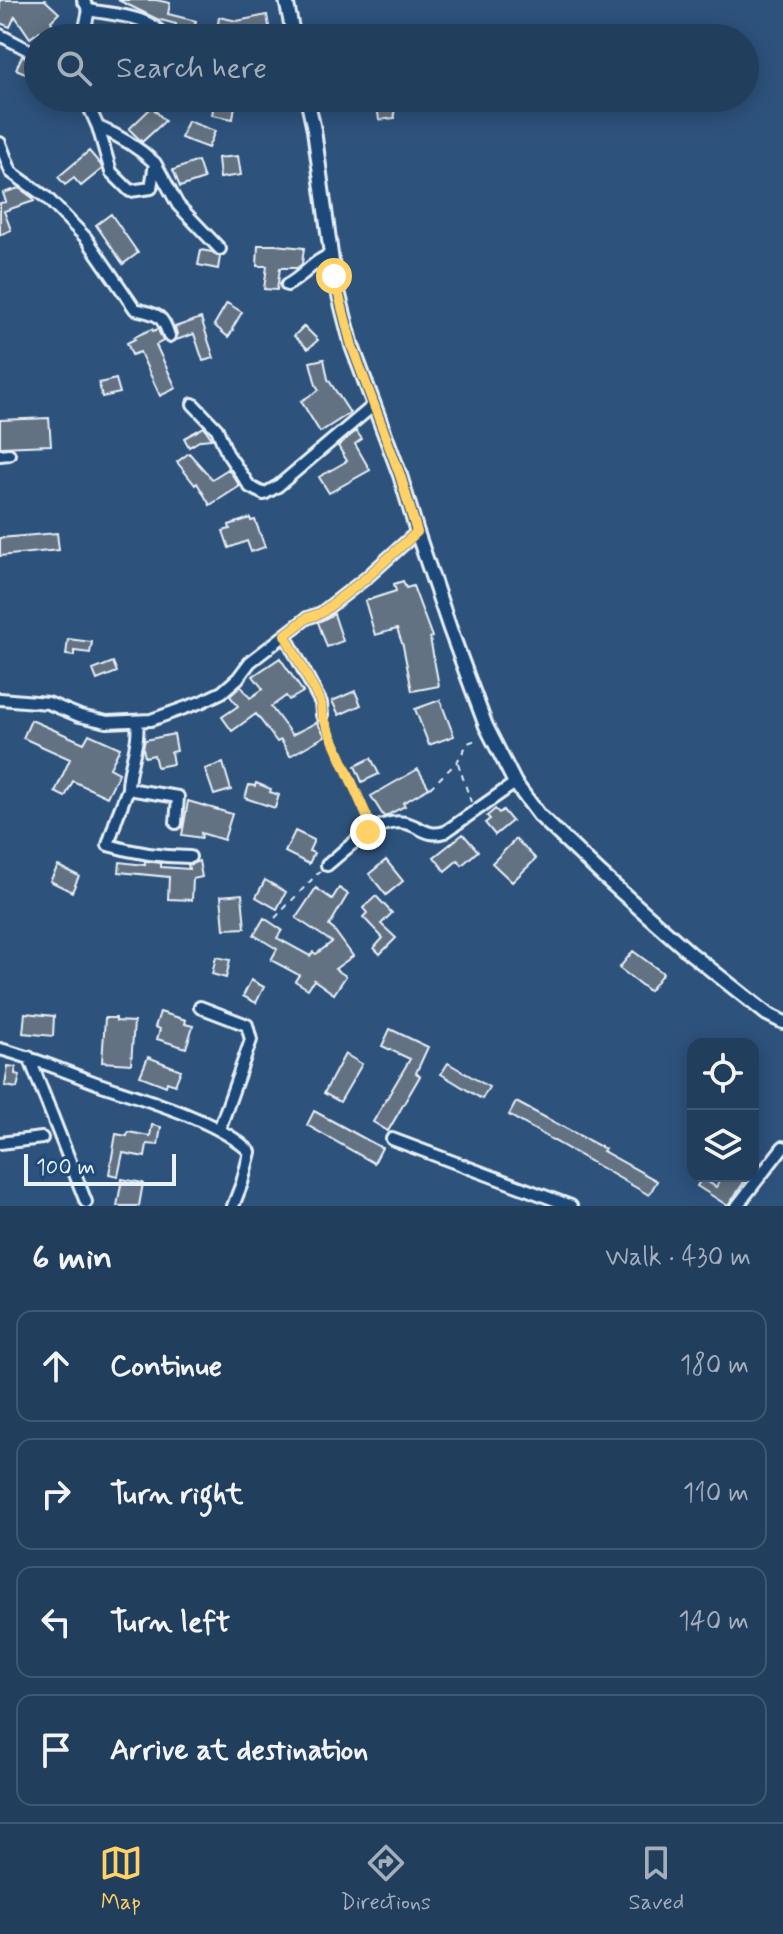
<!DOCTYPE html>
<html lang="en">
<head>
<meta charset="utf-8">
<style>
  :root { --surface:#223e5d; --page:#2a4563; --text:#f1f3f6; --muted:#a2aebc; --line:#3f5772; --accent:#ffd166 }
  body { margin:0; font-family:Mynerve,sans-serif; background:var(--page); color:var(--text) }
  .controls { position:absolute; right:24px; bottom:24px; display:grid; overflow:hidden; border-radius:16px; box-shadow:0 4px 20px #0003 }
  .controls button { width:72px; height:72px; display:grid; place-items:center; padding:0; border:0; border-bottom:2px solid var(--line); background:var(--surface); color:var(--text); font:40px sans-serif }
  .scale { position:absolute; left:24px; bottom:20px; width:152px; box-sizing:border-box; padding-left:8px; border:4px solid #e8f1f8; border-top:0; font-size:22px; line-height:28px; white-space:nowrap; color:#e8f1f8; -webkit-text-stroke:6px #1f4a7a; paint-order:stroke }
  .stop { position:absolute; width:24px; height:24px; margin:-18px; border:6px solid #ffd166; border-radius:50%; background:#fff }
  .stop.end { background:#ffd166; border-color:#fff; box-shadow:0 2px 8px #0008 }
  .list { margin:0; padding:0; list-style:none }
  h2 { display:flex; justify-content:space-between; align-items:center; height:104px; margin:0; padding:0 32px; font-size:34px }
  h2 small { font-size:26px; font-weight:400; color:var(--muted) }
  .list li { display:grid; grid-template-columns:52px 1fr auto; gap:24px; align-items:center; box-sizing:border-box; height:112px; margin:0 16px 16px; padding:0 16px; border:2px solid var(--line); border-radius:16px }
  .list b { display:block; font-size:30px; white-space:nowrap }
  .list em { font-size:26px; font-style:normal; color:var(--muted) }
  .icon { flex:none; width:44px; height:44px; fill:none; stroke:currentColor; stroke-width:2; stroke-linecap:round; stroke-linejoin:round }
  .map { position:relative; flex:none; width:783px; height:1206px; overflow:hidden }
  .search { position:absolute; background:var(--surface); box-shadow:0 4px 20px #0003; left:24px; right:24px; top:24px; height:88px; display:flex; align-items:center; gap:20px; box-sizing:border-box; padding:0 28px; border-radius:44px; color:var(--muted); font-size:30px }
  .sheet { height:616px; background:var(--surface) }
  nav { display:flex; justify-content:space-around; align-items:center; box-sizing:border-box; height:112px; border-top:2px solid var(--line); background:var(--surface); font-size:22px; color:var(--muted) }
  nav a { display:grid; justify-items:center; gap:4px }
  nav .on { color:var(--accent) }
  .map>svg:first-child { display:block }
</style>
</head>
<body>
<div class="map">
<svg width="783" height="1206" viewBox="0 0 783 1206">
  <rect width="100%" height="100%" fill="#2d527c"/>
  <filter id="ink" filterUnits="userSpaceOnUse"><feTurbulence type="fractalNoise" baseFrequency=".0125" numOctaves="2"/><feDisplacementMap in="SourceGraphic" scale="16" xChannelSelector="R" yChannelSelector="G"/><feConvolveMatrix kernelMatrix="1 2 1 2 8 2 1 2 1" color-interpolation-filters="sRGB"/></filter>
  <g filter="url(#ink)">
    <path fill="#637282" stroke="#e8f1f8" stroke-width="2" d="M0 0H45L59 13 51 21 59 38H44L40 31 30 38 15 16 10 27 0 23Z
      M118 0H156L170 3 168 14 196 21 191 38H174L176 24 157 19Z
      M267 15 270 32 241 38H216L219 17 237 21Z
      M22 56 38 63V79L16 69Z
      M215 98H236L233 119 212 115Z
      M376 98H392L395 118 379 120Z
      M152 107 165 121 142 142 129 129Z
      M188 121 215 131 208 148 181 138Z
      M89 151 101 165 102 169 81 186 74 178 65 185 58 177Z
      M238 156 241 175 220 178 218 158Z
      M198 161 204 179 180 187 173 170Z
      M19 188 33 198 34 201 4 211 11 230 0 235V203L6 202 3 193Z
      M111 214 138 253 123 264 96 225Z
      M258 245H275L304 248 302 264 297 268H280L277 290 264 289 267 266H257Z
      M201 250 212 252 220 257 218 269 198 265Z
      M227 303 242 312 232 329 233 330 228 337 214 325Z
      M201 318 214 358 203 361 194 334 176 340 177 334 175 327Z
      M304 326 318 340 308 349 294 336Z
      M152 329 153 331 158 329 159 332 163 341 156 345 176 388 160 396 140 352 132 355 127 343 135 339 134 337Z
      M324 359 328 379 350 413 320 432 301 401 319 390 316 385 310 362Z
      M116 379 120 393 102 397 99 383Z
      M49 418 51 445 0 447V420Z
      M204 427 212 439 201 440 189 447 184 438Z
      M356 431 362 439 355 444 370 470 329 493 319 477 347 461 338 446Z
      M189 453 212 479 228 469 240 486 210 505 197 483 195 485 177 462Z
      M250 518 251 521 255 520 265 547 251 552 247 541 229 548 223 531 230 529 229 525Z
      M57 533 59 550 0 556V538Z
      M403 581 406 588 413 586 432 637 430 638 439 686 412 691 403 646 397 629 375 635 365 601 396 591 394 584Z
      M334 614 343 641 327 647 318 622Z
      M68 639 92 642 90 653 74 651V656L66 655Z
      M280 658 303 692 289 700 286 696 271 707 292 735 317 722 325 736 290 756 281 740 277 742 256 714 232 731 222 717 238 706 230 696 241 686 250 698 263 689 253 676Z
      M113 662 117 672 97 680 93 670Z
      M355 691 361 705 339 715 332 701Z
      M440 700 454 736 429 745 415 709Z
      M31 720 84 743 89 734 120 748 110 768 119 773 107 797 73 781 65 797 55 792 70 759 23 738Z
      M174 734 177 751 171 752 173 764 157 767 154 755 145 757 143 748 145 740Z
      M371 758 379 774 362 782 355 766Z
      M223 763 231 790 214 795 205 769Z
      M418 769 429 788 403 803 405 806 384 817 371 796Z
      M256 783 271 789 270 792 279 795 275 808 245 798 249 785 255 786Z
      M188 801 232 814 224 840 201 833 202 838 182 835Z
      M495 809 499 813 503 810 512 821 495 835 485 823 490 819 487 816Z
      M295 831 314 840 309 851 314 853 309 864 285 852Z
      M463 834 478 851 462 865 458 860 445 871 434 857Z
      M516 839 536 859 512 882 492 863Z
      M386 860 403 881 386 895 369 874Z
      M145 861 161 863V867L189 869 188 865 199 861 202 877 193 879 192 900 168 899 169 877 119 872 120 862 145 865Z
      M58 866 79 876 72 892 50 881Z
      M265 880 286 892 277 909 256 897Z
      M316 888 332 899 339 888 348 894 329 926 334 930 353 956 335 969 346 976 334 994 314 980 308 989 295 981 299 975 271 960 277 949 254 935 264 918 282 930 277 938 310 956 313 952 316 954 332 942 296 918Z
      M242 894 245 928 224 929 221 896Z
      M376 896 392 913 381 924 396 938 380 954 374 948 383 938 363 917 367 913 363 908Z
      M633 951 663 973 649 991 619 968Z
      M216 957 230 960 226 978 212 974Z
      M251 980 264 987 256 1003 243 996Z
      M160 1012 186 1020 185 1024 193 1026 186 1048 157 1039 160 1029 155 1027Z
      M25 1013 54 1016 53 1036 23 1033Z
      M105 1018H116V1021L134 1022 131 1064 102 1062Z
      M390 1029 428 1047 416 1073 420 1076 388 1131 373 1122 410 1059 382 1046Z
      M345 1054 362 1064 340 1102 324 1093Z
      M148 1057 181 1070 175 1085 167 1082 166 1086 140 1076Z
      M448 1063 489 1087 482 1099 441 1074Z
      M8 1066 16 1067 15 1074 20 1075 17 1088 5 1086Z
      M516 1102 605 1149 603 1151 657 1181 649 1195 509 1115Z
      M314 1111 382 1148 374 1163 307 1125Z
      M152 1125 161 1127 158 1145 147 1144 145 1157 123 1153 118 1176 109 1174 116 1134 127 1136 128 1132 150 1136Z
      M723 1176H748L728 1206 697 1186 702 1178 716 1187Z
      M122 1179 143 1183 139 1206H117Z"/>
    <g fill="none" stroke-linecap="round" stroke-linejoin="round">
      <defs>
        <path id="minor" d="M83 0 89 10 85 28
          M89 10C113 15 150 15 166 38
          M0 35 38 55
          M85 98 98 127 111 172 130 191 151 188 155 163C138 147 120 136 98 127
          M0 143 11 172 47 198 86 238 135 309C156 314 163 314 169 336
          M155 163 178 205 220 249
          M287 285C303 277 315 259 331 255
          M193 404 217 429 227 453 250 487 264 494 278 486 374 405
          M0 455 9 454
          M285 635 321 703 322 715
          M0 699 48 703 80 716 107 722 151 720 201 702 222 692 238 678 250 662 307 618 321 613 366 578 417 532
          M137 721C140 746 128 764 128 789L178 797 176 823
          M128 789 117 817 108 845C135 853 163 857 190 857
          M327 865C348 848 380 814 409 824 424 829 428 837 445 832L515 783
          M200 1007 247 1025 251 1040 219 1130
          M0 1049C34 1058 66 1072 99 1084 140 1098 221 1121 250 1152L242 1183 233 1206
          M29 1057 86 1202
          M392 1139 571 1206
          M0 1143 42 1138
          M737 1206 783 1147"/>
        <path id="tertiary" d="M286 0 294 38
          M307 98 314 130 334 276 352 346 400 475 417 532 450 629 486 726 515 783 539 815 601 874 690 953 767 1014 783 1022"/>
      </defs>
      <use href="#minor" stroke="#e8f1f8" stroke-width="16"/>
      <use href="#tertiary" stroke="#e8f1f8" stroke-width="18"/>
      <path stroke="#e8f1f8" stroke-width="2" stroke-dasharray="6 6" stroke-linecap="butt" d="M326 725 369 822
        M458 763 471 802
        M430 788 457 762 468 743 478 739
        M275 918 320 871"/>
      <use href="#minor" stroke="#1f4a7a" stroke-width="10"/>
      <use href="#tertiary" stroke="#1f4a7a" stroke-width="12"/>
    </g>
  </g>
  <g fill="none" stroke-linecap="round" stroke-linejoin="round" filter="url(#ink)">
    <path stroke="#ffd166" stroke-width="10" d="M334 276 352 346 400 475 417 532 366 578 321 613 307 618 285 635 321 703 322 715 373 830 368 832"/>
  </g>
</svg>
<div class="controls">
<button><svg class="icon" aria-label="locate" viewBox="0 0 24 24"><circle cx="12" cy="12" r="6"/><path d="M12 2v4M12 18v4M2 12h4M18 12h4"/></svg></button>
<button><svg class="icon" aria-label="layers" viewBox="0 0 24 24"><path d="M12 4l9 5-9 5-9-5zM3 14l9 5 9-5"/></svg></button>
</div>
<div class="scale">100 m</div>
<div class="stop" style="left:334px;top:276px"></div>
<div class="stop end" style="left:368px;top:832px"></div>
<div class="search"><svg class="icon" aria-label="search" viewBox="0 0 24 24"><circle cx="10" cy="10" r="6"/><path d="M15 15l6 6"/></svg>Search here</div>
</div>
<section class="sheet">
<h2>6 min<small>Walk · 430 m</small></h2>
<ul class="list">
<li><svg class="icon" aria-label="ahead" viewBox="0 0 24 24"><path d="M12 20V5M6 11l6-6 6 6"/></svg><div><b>Continue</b></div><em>180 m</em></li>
<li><svg class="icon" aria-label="right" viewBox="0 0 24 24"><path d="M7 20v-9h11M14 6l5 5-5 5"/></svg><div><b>Turn right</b></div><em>110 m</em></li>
<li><svg class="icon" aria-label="left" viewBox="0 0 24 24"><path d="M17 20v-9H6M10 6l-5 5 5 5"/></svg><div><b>Turn left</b></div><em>140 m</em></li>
<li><svg class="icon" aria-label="arrive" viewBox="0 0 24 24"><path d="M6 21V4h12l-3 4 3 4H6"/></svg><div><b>Arrive at destination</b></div></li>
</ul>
</section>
<nav>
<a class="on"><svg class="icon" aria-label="map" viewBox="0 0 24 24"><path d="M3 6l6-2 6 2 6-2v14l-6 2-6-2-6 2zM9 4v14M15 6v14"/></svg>Map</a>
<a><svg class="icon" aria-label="directions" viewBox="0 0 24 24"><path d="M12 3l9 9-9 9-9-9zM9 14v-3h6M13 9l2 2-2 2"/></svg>Directions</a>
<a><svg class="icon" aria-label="saved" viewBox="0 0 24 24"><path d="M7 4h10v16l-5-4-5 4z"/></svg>Saved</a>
</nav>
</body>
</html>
